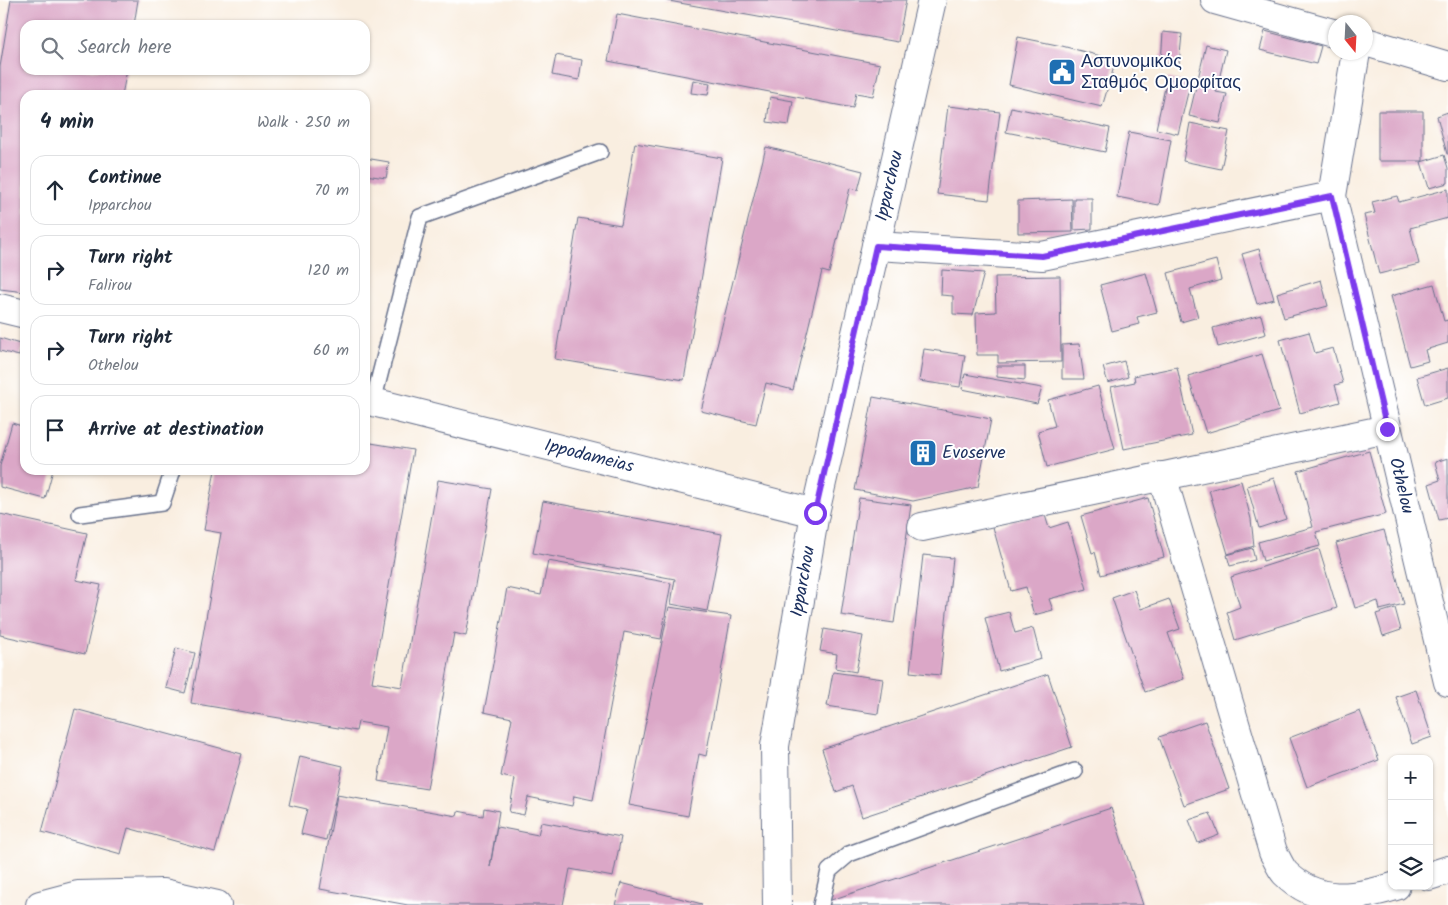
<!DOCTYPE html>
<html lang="en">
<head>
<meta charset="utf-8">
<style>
  :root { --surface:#fff; --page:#f6f6f7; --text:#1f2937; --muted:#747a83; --line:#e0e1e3 }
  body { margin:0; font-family:Kalam,sans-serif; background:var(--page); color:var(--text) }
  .controls { position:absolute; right:15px; bottom:15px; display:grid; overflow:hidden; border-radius:10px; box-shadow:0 1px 4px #0004 }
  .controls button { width:45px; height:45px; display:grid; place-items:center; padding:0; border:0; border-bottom:1px solid var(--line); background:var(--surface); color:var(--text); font:25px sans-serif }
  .compass { position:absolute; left:1328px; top:15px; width:45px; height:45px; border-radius:50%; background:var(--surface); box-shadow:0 1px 4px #0004; rotate:162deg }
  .stop { position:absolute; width:15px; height:15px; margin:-11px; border:4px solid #7c3aed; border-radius:50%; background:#fff }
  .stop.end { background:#7c3aed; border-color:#fff; box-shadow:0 1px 5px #0008 }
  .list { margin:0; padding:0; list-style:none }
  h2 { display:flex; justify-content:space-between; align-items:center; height:65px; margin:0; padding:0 20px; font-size:21px }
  h2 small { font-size:16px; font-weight:400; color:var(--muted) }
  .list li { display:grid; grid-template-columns:32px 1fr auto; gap:15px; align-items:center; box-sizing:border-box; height:70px; margin:0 10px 10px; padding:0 10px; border:1px solid var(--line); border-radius:15px }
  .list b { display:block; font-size:19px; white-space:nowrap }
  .list p { margin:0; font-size:16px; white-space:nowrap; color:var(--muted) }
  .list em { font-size:16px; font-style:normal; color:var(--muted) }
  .icon { flex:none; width:28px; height:28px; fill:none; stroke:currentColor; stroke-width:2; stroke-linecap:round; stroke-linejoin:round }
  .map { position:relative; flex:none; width:1448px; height:905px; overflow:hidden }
  .search { position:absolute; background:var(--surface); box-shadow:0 1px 4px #0004; left:20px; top:20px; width:350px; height:55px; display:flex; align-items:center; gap:12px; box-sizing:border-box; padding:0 18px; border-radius:15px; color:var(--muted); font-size:19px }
  .panel { position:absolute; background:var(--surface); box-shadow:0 1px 4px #0004; left:20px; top:90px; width:350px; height:385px; border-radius:15px }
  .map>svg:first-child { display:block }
</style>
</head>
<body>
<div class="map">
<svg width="1448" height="905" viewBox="0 0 1448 905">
  <rect width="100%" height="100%" fill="#fff"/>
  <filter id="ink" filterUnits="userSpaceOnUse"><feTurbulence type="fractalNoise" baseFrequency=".02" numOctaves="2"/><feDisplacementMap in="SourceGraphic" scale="10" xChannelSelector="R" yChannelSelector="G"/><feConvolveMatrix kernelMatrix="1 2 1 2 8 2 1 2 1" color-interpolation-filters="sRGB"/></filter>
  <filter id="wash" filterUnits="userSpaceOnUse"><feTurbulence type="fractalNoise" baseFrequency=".0096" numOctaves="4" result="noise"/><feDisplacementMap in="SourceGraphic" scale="20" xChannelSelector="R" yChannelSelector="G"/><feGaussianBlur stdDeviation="1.12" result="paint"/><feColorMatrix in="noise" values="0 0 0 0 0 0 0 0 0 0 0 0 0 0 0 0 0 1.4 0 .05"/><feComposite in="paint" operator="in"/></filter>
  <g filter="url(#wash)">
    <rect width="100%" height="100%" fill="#f9eee0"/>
    <g id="blocks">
      <path fill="#dba7c7" d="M11 0H138L134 25H25V70H127L122 95H25V292L0 289V67Z
        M663 0H906L898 42Z
        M617 14 880 64 873 96 856 93 853 108 608 61Z
        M1265 31 1321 46 1316 64 1260 50Z
        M1163 32 1182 34 1179 65 1161 63Z
        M1018 37 1062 46 1116 60 1102 107 1009 85Z
        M1206 45 1226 50 1216 92 1227 94 1220 123 1189 116Z
        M556 55 582 60 579 80 552 75Z
        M1167 78 1190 84 1178 134 1156 129Z
        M693 80 710 83 708 95 691 93Z
        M770 97 793 101 789 125 767 122Z
        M948 106 1000 112 989 200 937 194Z
        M1011 107 1110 128 1105 152 1006 132Z
        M1378 111H1423V161H1378Z
        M1448 112V154H1447L1437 116Z
        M1190 123 1229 131 1221 169 1183 161Z
        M1129 132 1171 140 1159 205 1117 197Z
        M635 143 722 158 684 380 555 359 578 218 621 225Z
        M766 147 863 171 858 190 850 188 829 273 822 271 793 390 766 383 756 424 701 411Z
        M1444 155 1448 168V183L1429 188 1421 162Z
        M365 158 389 162 386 178 365 175Z
        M1448 189V218L1410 228 1419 264 1379 274 1364 215 1375 213 1372 202 1397 196 1399 202Z
        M1074 198H1092V229L1074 230Z
        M1072 199 1073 232 1018 233V201Z
        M1259 249 1274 299 1257 304 1242 254Z
        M1216 260 1221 280 1190 289 1198 317 1181 322 1168 273Z
        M942 270 984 273 973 315 953 314V296L941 295Z
        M1146 273 1157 312 1137 317 1139 324 1112 331 1100 285Z
        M1060 276 1061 362 998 363V355H977L976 313 996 312 995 277Z
        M1321 280 1328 306 1284 318 1277 293Z
        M1434 284 1444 321 1448 320V343L1425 350 1428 361 1410 366 1391 296Z
        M1261 315 1266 334 1218 347 1213 328Z
        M1309 332 1315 353 1333 348 1343 383 1335 385 1340 402 1300 413 1280 340Z
        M0 338 23 345 19 356 0 351Z
        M1079 344 1084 379H1062V345Z
        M924 349 965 355 960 387 919 381Z
        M1262 354 1279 411 1206 433 1188 376Z
        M1124 361 1128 377 1108 383 1103 367Z
        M997 366H1025V380L997 377Z
        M1177 367 1192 435 1124 449 1111 387 1135 382 1134 376Z
        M1448 368V398L1425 405 1417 377Z
        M965 374 1042 388 1037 404 962 389Z
        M1098 386 1115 449 1047 467 1038 431 1055 426 1048 400Z
        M873 397 991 419 978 487 913 501 855 490Z
        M12 423 25 427V470H53L45 499 0 487V466Z
        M365 442 413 450 372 682 402 687 438 480 492 489 466 636 454 633 427 789 378 781 387 727 358 722 356 731 191 703 221 533 204 530 215 470H365Z
        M1369 451 1386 514 1316 532 1320 546 1263 561 1258 542 1313 527 1298 471Z
        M1448 458V518L1439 520 1429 484 1440 480 1435 462Z
        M1274 478 1286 519 1259 528 1247 486Z
        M1241 481 1251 519 1254 546 1228 554 1209 490Z
        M859 498 911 505 894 623 841 615Z
        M1148 498 1164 557 1101 575 1095 552 1092 553 1081 516Z
        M543 501 722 534 707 611 671 604 675 579 533 553Z
        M1044 512 1049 528 1068 522 1087 589 1049 599 1053 610 1034 615 1026 587 1011 591 993 527Z
        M0 514 87 533 76 580 101 585 85 654 0 635Z
        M1384 530 1404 604 1380 610 1378 601 1355 608 1336 543Z
        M1252 548 1255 560 1230 566 1227 555Z
        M1319 549 1337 608 1235 640 1227 612 1240 607 1231 577Z
        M923 555 953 558 940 675 910 672Z
        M548 561 671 583 661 639 624 632 593 800 574 796 572 806 528 797 524 815 509 812 515 779 501 776 512 718 484 712 507 588 541 595Z
        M1134 590 1141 609 1169 599 1180 629 1168 633 1184 679 1145 692 1112 598Z
        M669 607 731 616 706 756 699 754 688 816 629 805Z
        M1395 608 1401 630 1383 636 1376 614Z
        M1009 612 1015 633 1033 628 1041 659 999 671 985 618Z
        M824 629 863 636 856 672 835 668 837 654 820 651Z
        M176 648 195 653 185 693 166 688Z
        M833 672 883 679 878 714 827 706Z
        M1048 674 1072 747 862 817 852 786 836 792 822 749Z
        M1416 690 1432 737 1412 744 1396 697Z
        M75 709 242 754 215 852 128 828 121 854 42 832Z
        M1360 711 1379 760 1307 787 1289 738Z
        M1205 721 1229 789 1184 805 1159 737Z
        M300 756 343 766 326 840 301 834 307 809 289 805Z
        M337 795 457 816 458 811 483 816 484 808 499 811 490 867 497 827 538 835 541 822 621 837 613 877 570 869 563 905H408L320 889Z
        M1111 808 1143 905H830L828 901Z
        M1210 813 1219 835 1198 843 1189 820Z
        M621 883 702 904V905H615Z"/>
    </g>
  </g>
  <g filter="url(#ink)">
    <use href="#blocks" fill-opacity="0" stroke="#69728c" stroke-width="1"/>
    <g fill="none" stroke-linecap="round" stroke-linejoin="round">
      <defs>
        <path id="lane" d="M373 402 420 217 600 152
          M80 514 162 503 173 470
          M821 905 829 871 849 854 1075 771"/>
        <g id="street">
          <path id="s1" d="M1356 52 1332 196 1448 682"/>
          <path d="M876 246 1042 256 1332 196"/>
          <path d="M0 308 25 314"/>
          <path id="s2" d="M365 400 815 513"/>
          <path d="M1162 476 1273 852C1277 859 1280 867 1285 873 1317 905 1354 899 1396 886"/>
          <path d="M922 527 1387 429"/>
          <path d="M1429 876 1448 870"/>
          <path d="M40 905 78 895 163 893 217 905"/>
        </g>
        <g id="secondary">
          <path d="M1215 0 1336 34"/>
          <path d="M1366 42 1448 66"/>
          <path id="s3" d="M777 905 775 746 815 513 932 0"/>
        </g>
      </defs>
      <use href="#lane" stroke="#69728c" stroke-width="18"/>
      <use href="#street" stroke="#69728c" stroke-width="30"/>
      <use href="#secondary" stroke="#69728c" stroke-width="30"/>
      <use href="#lane" stroke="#fff" stroke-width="15"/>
      <use href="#street" stroke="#fff" stroke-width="28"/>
      <use href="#secondary" stroke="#fff" stroke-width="28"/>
    </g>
  </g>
  <g fill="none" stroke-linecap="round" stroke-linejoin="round" filter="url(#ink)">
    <path stroke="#7c3aed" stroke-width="6" d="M815 513 876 246 1042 256 1332 196 1387 429"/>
  </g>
  <defs>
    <symbol id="civic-square" viewBox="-11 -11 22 22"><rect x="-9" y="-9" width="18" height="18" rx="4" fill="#1f6fb2" stroke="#fff"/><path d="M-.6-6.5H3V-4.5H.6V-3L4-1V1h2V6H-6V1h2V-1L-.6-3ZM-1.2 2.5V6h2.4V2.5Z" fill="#fff"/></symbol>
    <symbol id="building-square" viewBox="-11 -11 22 22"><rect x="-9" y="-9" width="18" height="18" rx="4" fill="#1f6fb2" stroke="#fff"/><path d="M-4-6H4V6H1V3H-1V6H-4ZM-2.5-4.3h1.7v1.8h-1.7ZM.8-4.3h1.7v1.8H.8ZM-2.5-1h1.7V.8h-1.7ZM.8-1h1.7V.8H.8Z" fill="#fff"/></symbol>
  </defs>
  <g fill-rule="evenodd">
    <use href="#civic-square" x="1046" y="56" width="32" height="32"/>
    <use href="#building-square" x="907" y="437" width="32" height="32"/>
  </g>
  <g text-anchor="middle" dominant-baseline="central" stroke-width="4" stroke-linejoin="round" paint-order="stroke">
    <g font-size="18" fill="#1b2f5e" stroke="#fff" text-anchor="start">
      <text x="1081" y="62">Αστυνομικός<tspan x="1081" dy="21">Σταθμός Ομορφίτας</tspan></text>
      <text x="942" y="453">Evoserve</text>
    </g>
    <g font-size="18" fill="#1b2f5e" stroke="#fff">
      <text stroke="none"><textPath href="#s3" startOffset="731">Ipparchou</textPath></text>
      <text stroke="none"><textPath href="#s2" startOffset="231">Ippodameias</textPath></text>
      <text stroke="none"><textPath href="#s1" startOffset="444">Othelou</textPath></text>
      <text stroke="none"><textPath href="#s3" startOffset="326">Ipparchou</textPath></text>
    </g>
  </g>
</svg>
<div class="controls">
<button>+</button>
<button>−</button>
<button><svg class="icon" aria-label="layers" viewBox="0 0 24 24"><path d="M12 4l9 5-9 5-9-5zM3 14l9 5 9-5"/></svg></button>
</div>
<svg class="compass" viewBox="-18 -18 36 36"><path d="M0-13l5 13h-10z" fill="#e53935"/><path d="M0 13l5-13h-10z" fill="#747a83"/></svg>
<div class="stop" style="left:815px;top:513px"></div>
<div class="stop end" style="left:1387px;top:429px"></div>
<div class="search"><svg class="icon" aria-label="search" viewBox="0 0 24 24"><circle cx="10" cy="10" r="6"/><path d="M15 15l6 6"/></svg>Search here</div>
<section class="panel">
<h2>4 min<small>Walk · 250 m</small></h2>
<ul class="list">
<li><svg class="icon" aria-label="ahead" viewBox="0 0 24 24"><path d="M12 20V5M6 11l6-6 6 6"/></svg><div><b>Continue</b><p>Ipparchou</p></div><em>70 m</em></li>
<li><svg class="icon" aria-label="right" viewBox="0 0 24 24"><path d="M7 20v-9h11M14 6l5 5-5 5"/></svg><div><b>Turn right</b><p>Falirou</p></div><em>120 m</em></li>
<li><svg class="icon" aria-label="right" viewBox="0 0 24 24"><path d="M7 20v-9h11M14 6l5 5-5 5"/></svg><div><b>Turn right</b><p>Othelou</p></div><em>60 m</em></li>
<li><svg class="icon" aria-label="arrive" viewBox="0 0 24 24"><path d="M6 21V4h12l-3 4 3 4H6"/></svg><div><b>Arrive at destination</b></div></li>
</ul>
</section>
</div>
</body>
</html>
